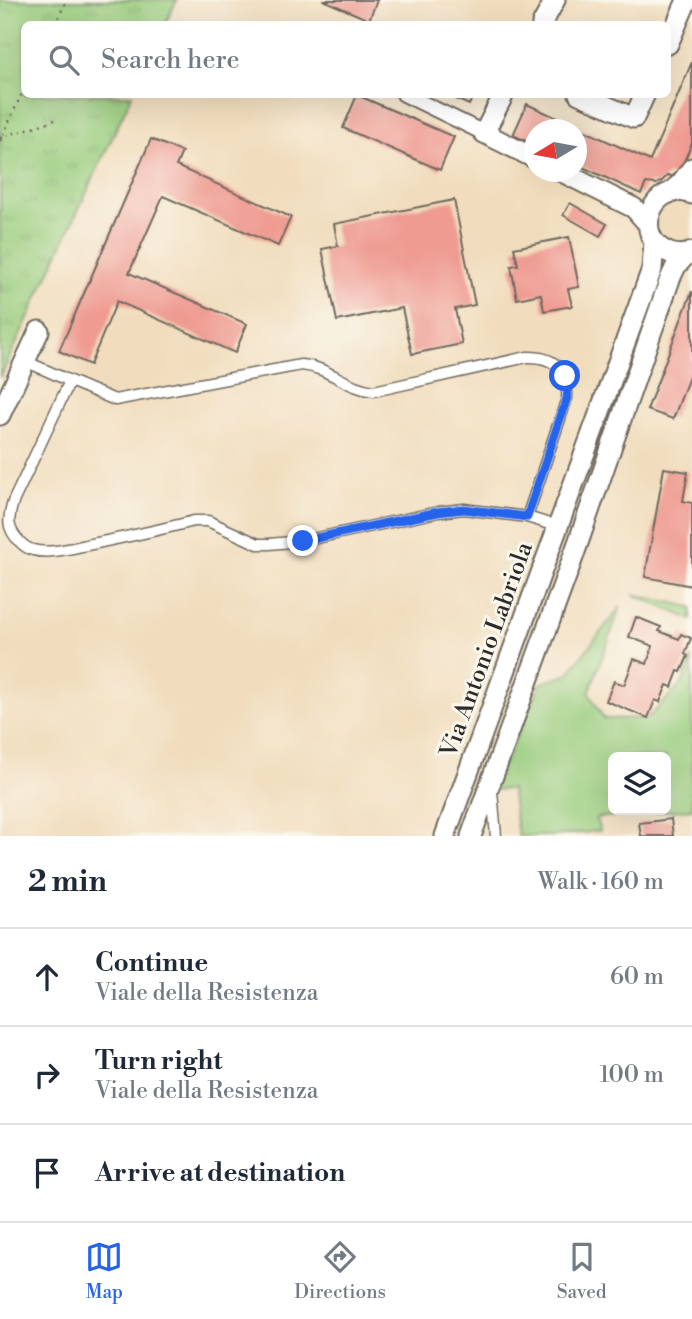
<!DOCTYPE html>
<html lang="en">
<head>
<meta charset="utf-8">
<style>
  :root { --surface:#fff; --page:#f6f6f7; --text:#1f2937; --muted:#747a83; --line:#e0e1e3; --accent:#2563eb }
  body { margin:0; font-family:"Libre Bodoni",serif; background:var(--page); color:var(--text) }
  .controls { position:absolute; right:21px; bottom:21px; display:grid; overflow:hidden; border-radius:10px; box-shadow:0 7px 28px #0002 }
  .controls button { width:63px; height:63px; display:grid; place-items:center; padding:0; border:0; border-bottom:2px solid var(--line); background:var(--surface); color:var(--text); font:35px sans-serif }
  .compass { position:absolute; left:524px; top:119px; width:63px; height:63px; border-radius:50%; background:var(--surface); box-shadow:0 7px 28px #0002; rotate:260deg }
  .stop { position:absolute; width:21px; height:21px; margin:-16px; border:5px solid #2563eb; border-radius:50%; background:#fff }
  .stop.end { background:#2563eb; border-color:#fff; box-shadow:0 2px 7px #0008 }
  .list { margin:0; padding:0; list-style:none }
  h2 { display:flex; justify-content:space-between; align-items:center; height:91px; margin:0; padding:0 28px; font-size:30px }
  h2 small { font-size:23px; font-weight:400; color:var(--muted) }
  .list li { display:grid; grid-template-columns:46px 1fr auto; gap:21px; align-items:center; box-sizing:border-box; height:98px; padding:0 28px; border-top:2px solid var(--line) }
  .list b { display:block; font-size:26px; white-space:nowrap }
  .list p { margin:0; font-size:23px; white-space:nowrap; color:var(--muted) }
  .list em { font-size:23px; font-style:normal; color:var(--muted) }
  .icon { flex:none; width:38px; height:38px; fill:none; stroke:currentColor; stroke-width:2; stroke-linecap:round; stroke-linejoin:round }
  .map { position:relative; flex:none; width:692px; height:836px; overflow:hidden }
  .search { position:absolute; background:var(--surface); box-shadow:0 7px 28px #0002; left:21px; right:21px; top:21px; height:77px; display:flex; align-items:center; gap:18px; box-sizing:border-box; padding:0 24px; border-radius:10px; color:var(--muted); font-size:26px }
  .sheet { height:385px; background:var(--surface) }
  nav { display:flex; justify-content:space-around; align-items:center; box-sizing:border-box; height:98px; border-top:2px solid var(--line); background:var(--surface); font-size:19px; color:var(--muted) }
  nav a { display:grid; justify-items:center; gap:4px }
  nav .on { color:var(--accent) }
  .map>svg:first-child { display:block }
</style>
</head>
<body>
<div class="map">
<svg width="692" height="836" viewBox="0 0 692 836">
  <defs>
    <pattern id="park-tufts" width="24" height="20" patternUnits="userSpaceOnUse" patternTransform="scale(1.75)"><rect width="24" height="20" fill="#98cc7d"/><path d="M3 7l-1-3M5 7V3M7 7l1-3M15 17l-1-3M17 17v-4M19 17l1-3" fill="none" stroke="#83af6c"/></pattern>
  </defs>
  <rect width="100%" height="100%" fill="#fbf7ec"/>
  <filter id="ink" filterUnits="userSpaceOnUse"><feTurbulence type="fractalNoise" baseFrequency=".0143" numOctaves="2"/><feDisplacementMap in="SourceGraphic" scale="14" xChannelSelector="R" yChannelSelector="G"/><feConvolveMatrix kernelMatrix="1 2 1 2 8 2 1 2 1" color-interpolation-filters="sRGB"/></filter>
  <filter id="wash" filterUnits="userSpaceOnUse"><feTurbulence type="fractalNoise" baseFrequency=".00686" numOctaves="4" result="noise"/><feDisplacementMap in="SourceGraphic" scale="28" xChannelSelector="R" yChannelSelector="G"/><feGaussianBlur stdDeviation="1.57" result="paint"/><feColorMatrix in="noise" values="0 0 0 0 0 0 0 0 0 0 0 0 0 0 0 0 0 1.4 0 .05"/><feComposite in="paint" operator="in"/></filter>
  <g filter="url(#wash)">
    <rect width="100%" height="100%" fill="#f1ddbd"/>
    <path fill="#98cc7d" stroke="#627c54" stroke-width="2" fill-rule="evenodd" d="M633 594 692 607V620Z
      M621 606 589 693 604 719 648 718 682 684 692 658V809L596 818 600 831 555 836H518L511 789 492 790 541 683 567 675ZM613 757H666V810H613Z"/>
    <path fill="url(#park-tufts)" stroke="#627c54" stroke-width="2" d="M0 0H177L165 24H24V94L132 95 0 378Z"/>
    <g id="blocks">
      <path fill="#ef9b92" d="M323 0H377L369 20Z
        M692 62V143L677 178 668 175 661 182 656 184 646 183 641 194 576 164V130H534V145L513 135 527 104 650 161Z
        M445 94H474L469 105Z
        M357 95 454 137 440 170 343 128Z
        M151 139 182 152 176 166 291 217 278 246 163 196 129 273 247 324 235 353 117 301 90 365 59 351Z
        M454 200 475 305 455 309 462 344 412 354 402 308 337 321 322 249 338 246 334 224Z
        M570 203 607 224 600 236 563 215Z
        M569 237 579 287 568 289 572 306 544 311 541 294 517 299 511 266 518 265 514 248Z
        M692 291V369L673 419 647 410Z
        M664 468 688 472 683 501 692 503V586L645 577Z
        M636 617 661 627 659 631 679 639 681 634 691 638 685 654 688 656 681 672 678 671 672 687 667 685 660 702 655 700 648 718 606 701 614 681 624 685 634 659 647 664 653 646 629 637Z
        M671 819 673 836H641L639 823Z"/>
    </g>
  </g>
  <g filter="url(#ink)">
    <use href="#blocks" fill-opacity="0" stroke="#70695e" stroke-width="2"/>
    <g fill="none" stroke-linecap="round" stroke-linejoin="round">
      <defs>
        <path id="service" d="M25 361 70 381 13 502C8 519 6 528 20 542 23 545 28 549 33 550 49 555 76 547 92 544 126 537 160 530 194 521H208L258 544H269L303 541 438 512 464 509 527 517 559 527
          M70 381 115 400 301 365C329 367 346 388 374 391L527 357C554 356 569 370 567 398L527 517
          M492 791 496 836"/>
        <path id="pedestrian" d="M404 94 484 133"/>
        <path id="minor" d="M542 24 555 0
          M668 44 687 0
          M504 94 484 133 534 158
          M579 94 634 118 645 94
          M562 172 634 208 648 224
          M670 193 681 183 692 168
          M692 194C651 178 630 239 670 253 678 256 685 255 692 252
          M0 415 39 331
          M445 836 652 269 654 242
          M471 836 571 563 670 279 676 266 687 254"/>
      </defs>
      <use href="#service" stroke="#70695e" stroke-width="13"/>
      <use href="#pedestrian" stroke="#70695e" stroke-width="18"/>
      <use href="#minor" stroke="#70695e" stroke-width="23"/>
      <path stroke="#70695e" stroke-width="2.5" stroke-dasharray="2 5" stroke-linecap="butt" d="M55 24 67 0
        M0 138 55 120
        M0 141 24 89"/>
      <use href="#service" stroke="#fff" stroke-width="10"/>
      <use href="#pedestrian" stroke="#fff" stroke-width="14"/>
      <use href="#minor" stroke="#fff" stroke-width="19"/>
    </g>
  </g>
  <g fill="none" stroke-linecap="round" stroke-linejoin="round" filter="url(#ink)">
    <path stroke="#2563eb" stroke-width="9" d="M303 541 438 512 464 509 527 517 567 398 568 386 565 376"/>
  </g>
  <g text-anchor="middle" dominant-baseline="central" stroke-width="6" stroke-linejoin="round" paint-order="stroke">
    <g font-size="24" fill="#2b2b2b" stroke="#fbf7ec">
      <text transform="translate(487 650) rotate(-70)">Via Antonio Labriola</text>
    </g>
  </g>
</svg>
<div class="controls">
<button><svg class="icon" aria-label="layers" viewBox="0 0 24 24"><path d="M12 4l9 5-9 5-9-5zM3 14l9 5 9-5"/></svg></button>
</div>
<svg class="compass" viewBox="-18 -18 36 36"><path d="M0-13l5 13h-10z" fill="#e53935"/><path d="M0 13l5-13h-10z" fill="#747a83"/></svg>
<div class="stop" style="left:565px;top:376px"></div>
<div class="stop end" style="left:303px;top:541px"></div>
<div class="search"><svg class="icon" aria-label="search" viewBox="0 0 24 24"><circle cx="10" cy="10" r="6"/><path d="M15 15l6 6"/></svg>Search here</div>
</div>
<section class="sheet">
<h2>2 min<small>Walk · 160 m</small></h2>
<ul class="list">
<li><svg class="icon" aria-label="ahead" viewBox="0 0 24 24"><path d="M12 20V5M6 11l6-6 6 6"/></svg><div><b>Continue</b><p>Viale della Resistenza</p></div><em>60 m</em></li>
<li><svg class="icon" aria-label="right" viewBox="0 0 24 24"><path d="M7 20v-9h11M14 6l5 5-5 5"/></svg><div><b>Turn right</b><p>Viale della Resistenza</p></div><em>100 m</em></li>
<li><svg class="icon" aria-label="arrive" viewBox="0 0 24 24"><path d="M6 21V4h12l-3 4 3 4H6"/></svg><div><b>Arrive at destination</b></div></li>
</ul>
</section>
<nav>
<a class="on"><svg class="icon" aria-label="map" viewBox="0 0 24 24"><path d="M3 6l6-2 6 2 6-2v14l-6 2-6-2-6 2zM9 4v14M15 6v14"/></svg>Map</a>
<a><svg class="icon" aria-label="directions" viewBox="0 0 24 24"><path d="M12 3l9 9-9 9-9-9zM9 14v-3h6M13 9l2 2-2 2"/></svg>Directions</a>
<a><svg class="icon" aria-label="saved" viewBox="0 0 24 24"><path d="M7 4h10v16l-5-4-5 4z"/></svg>Saved</a>
</nav>
</body>
</html>
